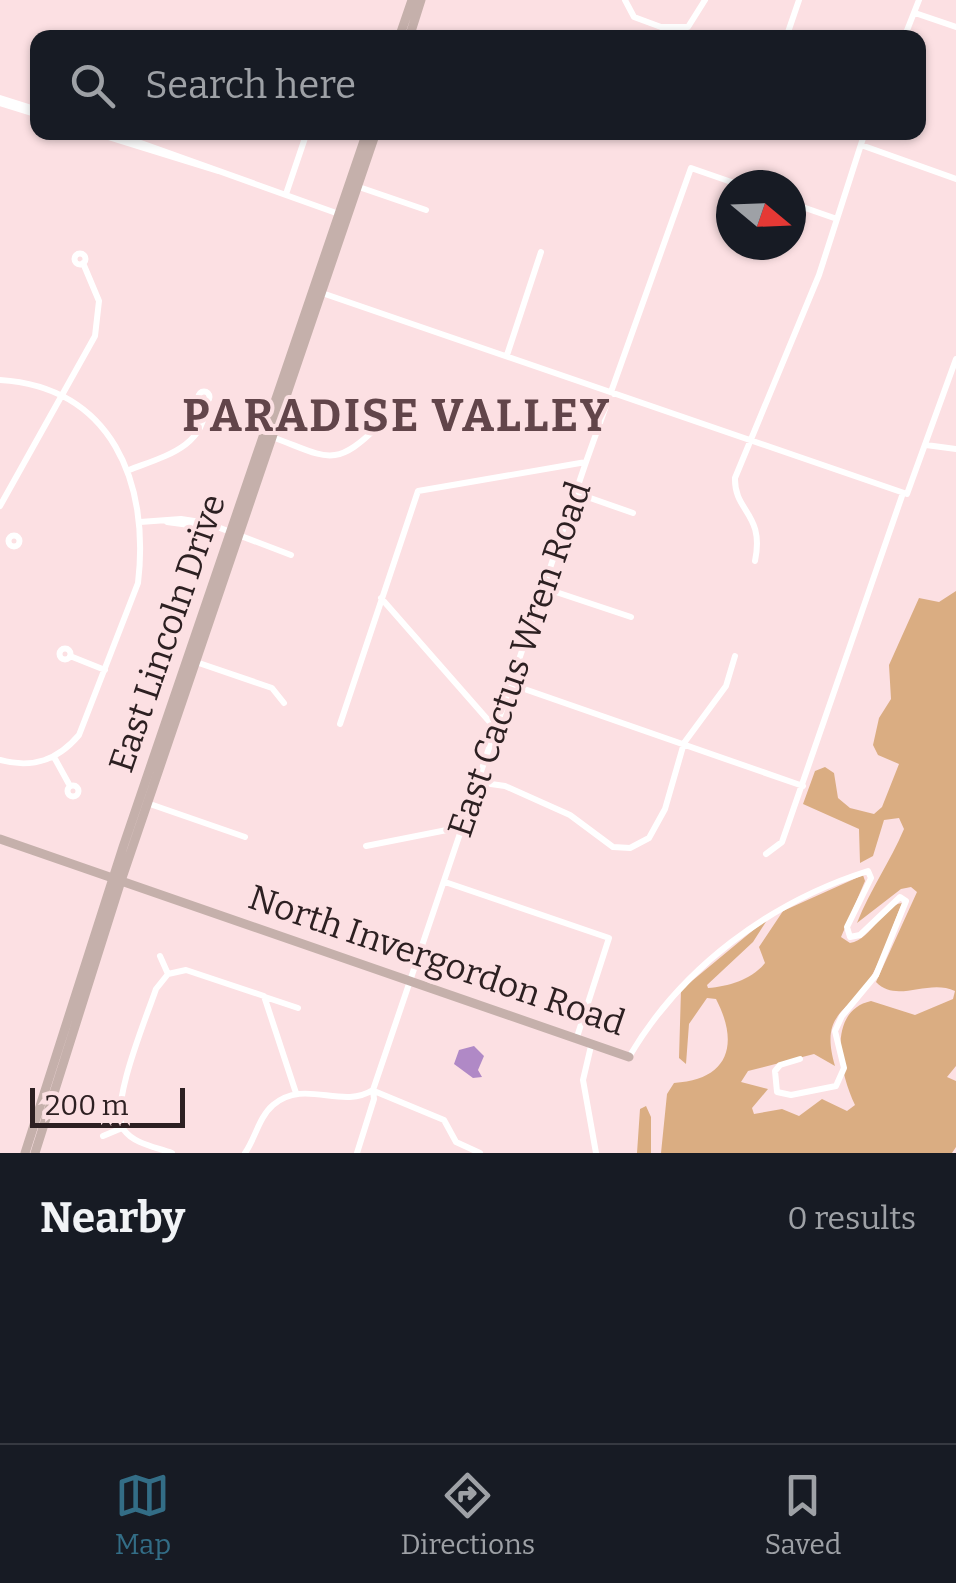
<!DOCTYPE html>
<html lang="en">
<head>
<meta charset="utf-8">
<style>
  :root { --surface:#171b24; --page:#20242c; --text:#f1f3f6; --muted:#9ea1a6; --line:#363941; --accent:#336d86 }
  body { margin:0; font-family:Bitter,serif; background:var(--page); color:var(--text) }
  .compass { position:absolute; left:716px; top:170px; width:90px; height:90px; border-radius:50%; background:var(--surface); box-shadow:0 2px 8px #0004; rotate:109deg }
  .scale { position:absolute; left:30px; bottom:25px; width:155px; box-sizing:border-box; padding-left:10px; border:5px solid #2d2022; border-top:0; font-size:28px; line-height:35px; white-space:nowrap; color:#2d2022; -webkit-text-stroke:8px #fce0e3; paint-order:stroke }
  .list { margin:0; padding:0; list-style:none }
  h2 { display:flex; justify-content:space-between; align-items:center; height:130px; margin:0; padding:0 40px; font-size:42px }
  h2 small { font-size:32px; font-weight:400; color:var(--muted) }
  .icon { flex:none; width:55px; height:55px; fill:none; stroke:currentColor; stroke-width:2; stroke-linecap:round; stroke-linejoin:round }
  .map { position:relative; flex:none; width:956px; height:1153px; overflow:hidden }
  .search { position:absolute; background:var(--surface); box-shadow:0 2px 8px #0004; left:30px; right:30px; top:30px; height:110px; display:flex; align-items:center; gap:25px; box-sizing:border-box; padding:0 35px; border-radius:20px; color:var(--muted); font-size:38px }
  .sheet { height:290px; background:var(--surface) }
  nav { display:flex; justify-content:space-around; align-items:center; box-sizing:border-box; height:140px; border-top:2px solid var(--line); background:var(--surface); font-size:28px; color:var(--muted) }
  nav a { display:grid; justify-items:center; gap:5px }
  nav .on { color:var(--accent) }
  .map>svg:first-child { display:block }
</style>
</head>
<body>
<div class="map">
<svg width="956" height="1153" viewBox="0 0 956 1153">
  <rect width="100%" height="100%" fill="#fce0e3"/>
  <path fill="#daad82" d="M956 591V1066L947 1077 956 1081V1147L952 1153H661L667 1094 674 1083C728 1080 740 1045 716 999L707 998 689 1024 686 1064 679 1058 681 990 769 917 753 942 707 985 708 988C729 986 751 980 765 963L759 947 783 911 863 875 865 881 841 937 850 943C873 939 882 905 902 903 892 927 884 954 871 977 849 1014 819 1011 835 1066L814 1054 748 1071 741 1082 768 1089 752 1108 754 1114 782 1109 799 1116 822 1099 847 1111 855 1105C840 1074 826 1011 871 1001L915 1015 953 999 955 991C928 978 897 1004 876 982L917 892 911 887 901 889 857 923C870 890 890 862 904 829L899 818 884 820 873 856 860 863 859 829 803 804 815 771 825 767 834 773 838 798 850 808 874 814 882 807 899 764 878 755 873 745 879 718 891 699 889 665 919 598 939 602Z
    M646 1106 651 1117V1153H637L640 1109Z"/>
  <path fill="#b089c6" d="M474 1046 484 1056 478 1070 482 1077 473 1078 454 1064 459 1050Z"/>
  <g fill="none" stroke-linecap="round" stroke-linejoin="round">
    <path stroke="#fff" stroke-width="6" d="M625 0 634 17 661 27H688L705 0
      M915 13 956 27
      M786 38 799 0
      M904 38 919 0
      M0 98 38 110
      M0 103 38 115
      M92 132 218 171
      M110 132 339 214
      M861 145 956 179
      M356 186 426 210
      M286 194 307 132
      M791 203 837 219
      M74.5 259a5.5 5.5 0 1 1 11 0a5.5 5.5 0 1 1-11 0Z
      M322 293 907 494 956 359
      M507 355 541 252
      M0 380C112 387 150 483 138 583L79 735C58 760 33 769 0 760
      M198.5 397a5.5 5.5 0 1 1 11 0a5.5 5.5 0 1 1-11 0Z
      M269 436C324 455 333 472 378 426
      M926 445 956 449
      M129 470C162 457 207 447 205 403
      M576 493 633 513
      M0 506 95 336 99 301 83 263
      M140 522 181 519 207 523 291 555
      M167 522 212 528
      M8.5 541a5.5 5.5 0 1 1 11 0a5.5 5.5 0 1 1-11 0Z
      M755 561C765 513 734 512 735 478L819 275 865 132
      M544 588 631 617
      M381 598 495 728
      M59.5 654a5.5 5.5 0 1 1 11 0a5.5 5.5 0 1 1-11 0Z
      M70 656 105 670
      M193 661 272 688 284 703
      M510 684 803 786
      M340 724 418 491 586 462
      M54 757 70 786
      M477 782 505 786 570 815 613 847 630 848 649 838 665 809 684 743 726 686 735 656
      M67.5 791a5.5 5.5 0 1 1 11 0a5.5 5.5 0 1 1-11 0Z
      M147 803 245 837
      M366 846 462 827
      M766 854 782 842 903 493
      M445 882 609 938 576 1040
      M160 956 168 974
      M168 974 156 989C147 1016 108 1108 124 1130 134 1144 156 1147 172 1153
      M168 974 186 970 264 996 296 1093
      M265 997 298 1008
      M591 1046 583 1080 596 1153
      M629 1057C681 968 770 902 868 871L871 878 847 927 850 937 860 935 900 897 906 901 876 975 842 1016 835 1031 844 1068 836 1086 791 1095 777 1092 775 1071 780 1065 800 1059
      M374 1091 444 1120 456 1142 480 1153
      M103 1136 122 1128
      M245 1153C255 1139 259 1117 273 1105 305 1078 341 1110 373 1090
      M357 1153 374 1099 373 1090 586 462 691 168 740 185"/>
    <path stroke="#c5b0ab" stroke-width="9" d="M399 38 412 0
      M409 38 421 0
      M0 839 629 1057
      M25 1153 123 847 367 132
      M35 1153 121 881 376 132"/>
  </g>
  <g text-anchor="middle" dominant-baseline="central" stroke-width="8" stroke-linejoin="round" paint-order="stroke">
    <g font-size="35" fill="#2d2022" stroke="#fce0e3">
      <text transform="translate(167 633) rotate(-71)">East Lincoln Drive</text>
      <text transform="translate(519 659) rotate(-71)">East Cactus Wren Road</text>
      <text transform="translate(437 960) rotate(19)">North Invergordon Road</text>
    </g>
    <g font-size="45" font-weight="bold" letter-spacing="2.5" fill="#62454a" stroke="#fce0e3">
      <text x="397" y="416">PARADISE VALLEY</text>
    </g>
  </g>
</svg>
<svg class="compass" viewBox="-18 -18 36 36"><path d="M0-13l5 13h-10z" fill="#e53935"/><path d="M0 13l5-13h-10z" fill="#9ea1a6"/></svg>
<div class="scale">200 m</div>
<div class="search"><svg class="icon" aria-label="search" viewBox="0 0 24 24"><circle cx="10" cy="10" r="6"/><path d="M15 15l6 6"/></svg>Search here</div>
</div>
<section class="sheet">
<h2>Nearby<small>0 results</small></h2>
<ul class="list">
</ul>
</section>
<nav>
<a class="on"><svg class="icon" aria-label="map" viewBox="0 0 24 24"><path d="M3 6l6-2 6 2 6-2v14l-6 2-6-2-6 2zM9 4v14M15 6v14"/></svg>Map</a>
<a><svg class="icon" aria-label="directions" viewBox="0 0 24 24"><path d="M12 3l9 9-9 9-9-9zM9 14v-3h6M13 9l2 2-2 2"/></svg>Directions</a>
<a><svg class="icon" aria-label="saved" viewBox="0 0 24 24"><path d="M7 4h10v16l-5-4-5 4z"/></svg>Saved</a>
</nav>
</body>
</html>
